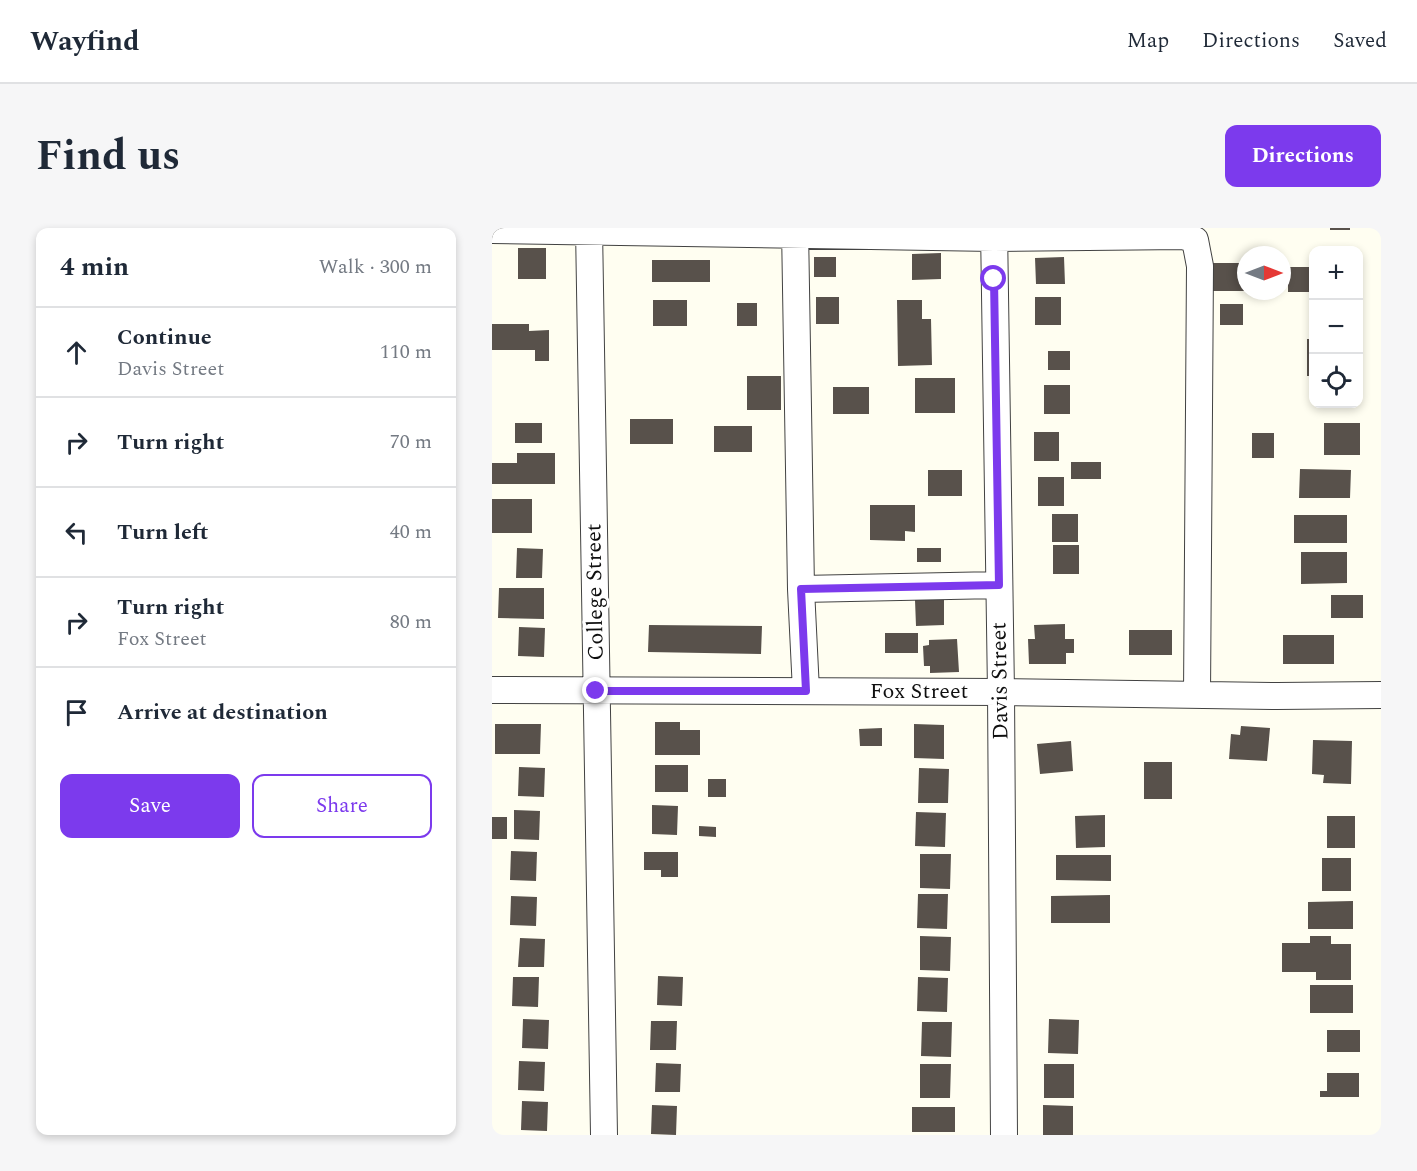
<!DOCTYPE html>
<html lang="en">
<head>
<meta charset="utf-8">
<style>
  :root { --surface:#fff; --page:#f6f6f7; --text:#1f2937; --muted:#747a83; --line:#e0e1e3; --accent:#7c3aed }
  body { margin:0; font-family:Spectral,serif; background:var(--page); color:var(--text) }
  .controls { position:absolute; right:18px; top:18px; display:grid; overflow:hidden; border-radius:12px; box-shadow:0 3px 9px #0003 }
  .controls button { width:54px; height:54px; display:grid; place-items:center; padding:0; border:0; border-bottom:2px solid var(--line); background:var(--surface); color:var(--text); font:30px sans-serif }
  .compass { position:absolute; left:745px; top:18px; width:54px; height:54px; border-radius:50%; background:var(--surface); box-shadow:0 3px 9px #0003; rotate:90deg }
  .stop { position:absolute; width:18px; height:18px; margin:-14px; border:4px solid #7c3aed; border-radius:50%; background:#fff }
  .stop.end { background:#7c3aed; border-color:#fff; box-shadow:0 2px 6px #0008 }
  .list { margin:0; padding:0; list-style:none }
  h2 { display:flex; justify-content:space-between; align-items:center; height:78px; margin:0; padding:0 24px; font-size:26px }
  h2 small { font-size:20px; font-weight:400; color:var(--muted) }
  .list li { display:grid; grid-template-columns:39px 1fr auto; gap:18px; align-items:center; box-sizing:border-box; height:90px; padding:0 24px; border-top:2px solid var(--line) }
  .list b { display:block; font-size:22px; white-space:nowrap }
  .list p { margin:0; font-size:20px; white-space:nowrap; color:var(--muted) }
  .list em { font-size:20px; font-style:normal; color:var(--muted) }
  .actions { display:flex; gap:12px; padding:18px 24px }
  .actions a { flex:1; padding:14px 0; border:2px solid var(--accent); border-radius:12px; text-align:center; font-size:21px; color:var(--accent) }
  .actions .main { background:var(--accent); color:#fff }
  .icon { flex:none; width:33px; height:33px; fill:none; stroke:currentColor; stroke-width:2; stroke-linecap:round; stroke-linejoin:round }
  .map { position:relative; flex:none; width:889px; height:907px; overflow:hidden; border-radius:12px }
  header { display:flex; align-items:center; gap:36px; box-sizing:border-box; height:84px; padding:0 30px; background:var(--surface); border-bottom:2px solid var(--line) }
  header strong { font-size:28px }
  nav { display:flex; gap:33px; margin-inline-start:auto; font-size:21px }
  .intro { display:flex; align-items:center; justify-content:space-between; box-sizing:border-box; height:144px; padding:0 36px }
  h1 { margin:0; font-size:42px }
  .button { padding:15px 27px; border-radius:12px; background:var(--accent); color:#fff; font-size:21px; font-weight:700 }
  main { display:flex; gap:36px; padding:0 36px }
  aside { flex:1; background:var(--surface); border-radius:12px; box-shadow:0 3px 9px #0003 }
  .map>svg:first-child { display:block }
</style>
</head>
<body>
<header>
<strong>Wayfind</strong>
<nav><a>Map</a><a>Directions</a><a>Saved</a></nav>
</header>
<div class="intro"><h1>Find us</h1><a class="button">Directions</a></div>
<main>
<aside>
<h2>4 min<small>Walk · 300 m</small></h2>
<ul class="list">
<li><svg class="icon" aria-label="ahead" viewBox="0 0 24 24"><path d="M12 20V5M6 11l6-6 6 6"/></svg><div><b>Continue</b><p>Davis Street</p></div><em>110 m</em></li>
<li><svg class="icon" aria-label="right" viewBox="0 0 24 24"><path d="M7 20v-9h11M14 6l5 5-5 5"/></svg><div><b>Turn right</b></div><em>70 m</em></li>
<li><svg class="icon" aria-label="left" viewBox="0 0 24 24"><path d="M17 20v-9H6M10 6l-5 5 5 5"/></svg><div><b>Turn left</b></div><em>40 m</em></li>
<li><svg class="icon" aria-label="right" viewBox="0 0 24 24"><path d="M7 20v-9h11M14 6l5 5-5 5"/></svg><div><b>Turn right</b><p>Fox Street</p></div><em>80 m</em></li>
<li><svg class="icon" aria-label="arrive" viewBox="0 0 24 24"><path d="M6 21V4h12l-3 4 3 4H6"/></svg><div><b>Arrive at destination</b></div></li>
</ul>
<div class="actions"><a class="main">Save</a><a>Share</a></div>
</aside>
<div class="map">
<svg width="889" height="907" viewBox="0 0 889 907">
  <rect width="100%" height="100%" fill="#fffef1"/>
  <path fill="#58514b" d="M838 0H858V2H838Z
    M26 20H54V51H26Z
    M449 25V51L420 52V26Z
    M322 29H344V49H322Z
    M572 29 573 56H544L543 30Z
    M160 32H218V54H160Z
    M716 35H753V63H716Z
    M796 39H822V64H796Z
    M324 69H347V96H324Z
    M543 69H569V97H543Z
    M161 72H195V98H161Z
    M405 72H430V91H439L440 137 406 138Z
    M245 75H265V98H245Z
    M728 76H751V97H728Z
    M0 96H37V103L57 102V133H43V122H0Z
    M815 111H822V148H815Z
    M556 123H578V142H556Z
    M255 148H289V182H255Z
    M423 150H463V185H423Z
    M552 157H578V186H552Z
    M341 159H377V186H341Z
    M138 191H181V216H138Z
    M23 195H50V215H23Z
    M832 195H868V227H832Z
    M222 198H260V224H222Z
    M542 204H567V233H542Z
    M760 205H782V230H760Z
    M25 225H63V256H0V235H25Z
    M579 234H609V251H579Z
    M808 241 859 242 858 270H807Z
    M436 242H470V268H436Z
    M546 249H572V278H546Z
    M0 271H40V305H0Z
    M378 277H423V304L413 303V313L378 312Z
    M560 286H586V314H560Z
    M802 287H855V315H802Z
    M561 317H587V346H561Z
    M25 320 51 321 50 350H24Z
    M425 320H449V334H425Z
    M809 324H855V355L809 356Z
    M7 360H52V391L6 390Z
    M839 367H871V390H839Z
    M452 371V397L424 398 423 372Z
    M573 396V411H582V425H574V436H537L536 411H543L542 397Z
    M157 397 270 398 269 426 156 424Z
    M27 399 53 400 52 429 26 428Z
    M637 402H680V427H637Z
    M393 405H426V425H393Z
    M791 407H842V436H791Z
    M465 411 467 444 438 445V438H432L431 418 437 417V412Z
    M163 494H188V502H208V527H163Z
    M3 496H49L48 526H3Z
    M422 496 452 497V531L422 530Z
    M749 498 778 500 775 533 737 531 739 506 748 507Z
    M390 500V518H368L367 501Z
    M821 512 860 513 859 556 831 555 832 547 820 546Z
    M579 513 581 543 548 546 545 516Z
    M652 534H680V571H652Z
    M163 537H196V564H163Z
    M27 539 53 540 52 569 26 568Z
    M427 540 457 541 456 575H426Z
    M216 551H234V569H216Z
    M160 577 186 578 185 607 160 606Z
    M22 582 48 583 47 612 22 611Z
    M424 584 454 585 453 619 423 618Z
    M613 587V619L584 620 583 588Z
    M835 588H863V620H835Z
    M0 589H15V611H0Z
    M207 598 224 599V609L207 608Z
    M19 623 45 624 44 653 18 652Z
    M152 624H186V649H169V642H152Z
    M428 626H459L458 661 428 660Z
    M564 627H619V653L564 652Z
    M830 630H859V663H830Z
    M426 666H456L455 701 425 700Z
    M618 667V695H559V668Z
    M19 668 45 669 44 698 18 697Z
    M861 673V701H816V674Z
    M428 708 459 709 458 743 428 742Z
    M818 708H839V716H859V752H824V744H790V715H818Z
    M28 710 53 711 52 739H26Z
    M166 748 191 749 190 778 165 777Z
    M21 749H47L46 779 20 778Z
    M426 749 456 750 455 784 425 783Z
    M818 757H861V785H818Z
    M31 791 57 792 56 821 30 820Z
    M557 791 587 792 586 826 556 825Z
    M159 793H185L184 822H158Z
    M430 794H460L459 829 429 828Z
    M835 802H868V824H835Z
    M27 833 53 834 52 863 26 862Z
    M164 835 189 836 188 864H163Z
    M428 836H459L458 870H428Z
    M552 836H582V870H552Z
    M835 845H867V869H828V863H835Z
    M30 873 56 874 55 903 29 902Z
    M160 877 185 878 184 907 159 906Z
    M551 877 581 878V907H551Z
    M420 879H463V904H420Z"/>
  <g fill="none" stroke-linecap="round" stroke-linejoin="round">
    <defs>
      <path id="minor" d="M97 0 112 907
        M303 0 309 361 314 463
        M502 0 509 464 512 907
        M0 2 502 10 691 8 703 12 708 38 705 467
        M309 361 507 357
        M0 462 509 464 785 468 889 467"/>
    </defs>
    <use href="#minor" stroke="#424242" stroke-width="28"/>
    <use href="#minor" stroke="#fff" stroke-width="26"/>
  </g>
  <g fill="none" stroke-linecap="round" stroke-linejoin="round">
    <path stroke="#7c3aed" stroke-width="8" d="M104 463H314L309 361 507 357 502 51"/>
  </g>
  <g text-anchor="middle" dominant-baseline="central" stroke-width="6" stroke-linejoin="round" paint-order="stroke">
    <g font-size="22" fill="#0f0f0f" stroke="#fff">
      <text transform="translate(103 364) rotate(-91)">College Street</text>
      <text transform="translate(508 453) rotate(-91)">Davis Street</text>
      <text x="427" y="463">Fox Street</text>
    </g>
  </g>
</svg>
<div class="controls">
<button>+</button>
<button>−</button>
<button><svg class="icon" aria-label="locate" viewBox="0 0 24 24"><circle cx="12" cy="12" r="6"/><path d="M12 2v4M12 18v4M2 12h4M18 12h4"/></svg></button>
</div>
<svg class="compass" viewBox="-18 -18 36 36"><path d="M0-13l5 13h-10z" fill="#e53935"/><path d="M0 13l5-13h-10z" fill="#747a83"/></svg>
<div class="stop" style="left:502px;top:51px"></div>
<div class="stop end" style="left:104px;top:463px"></div>
</div>
</main>
</body>
</html>
